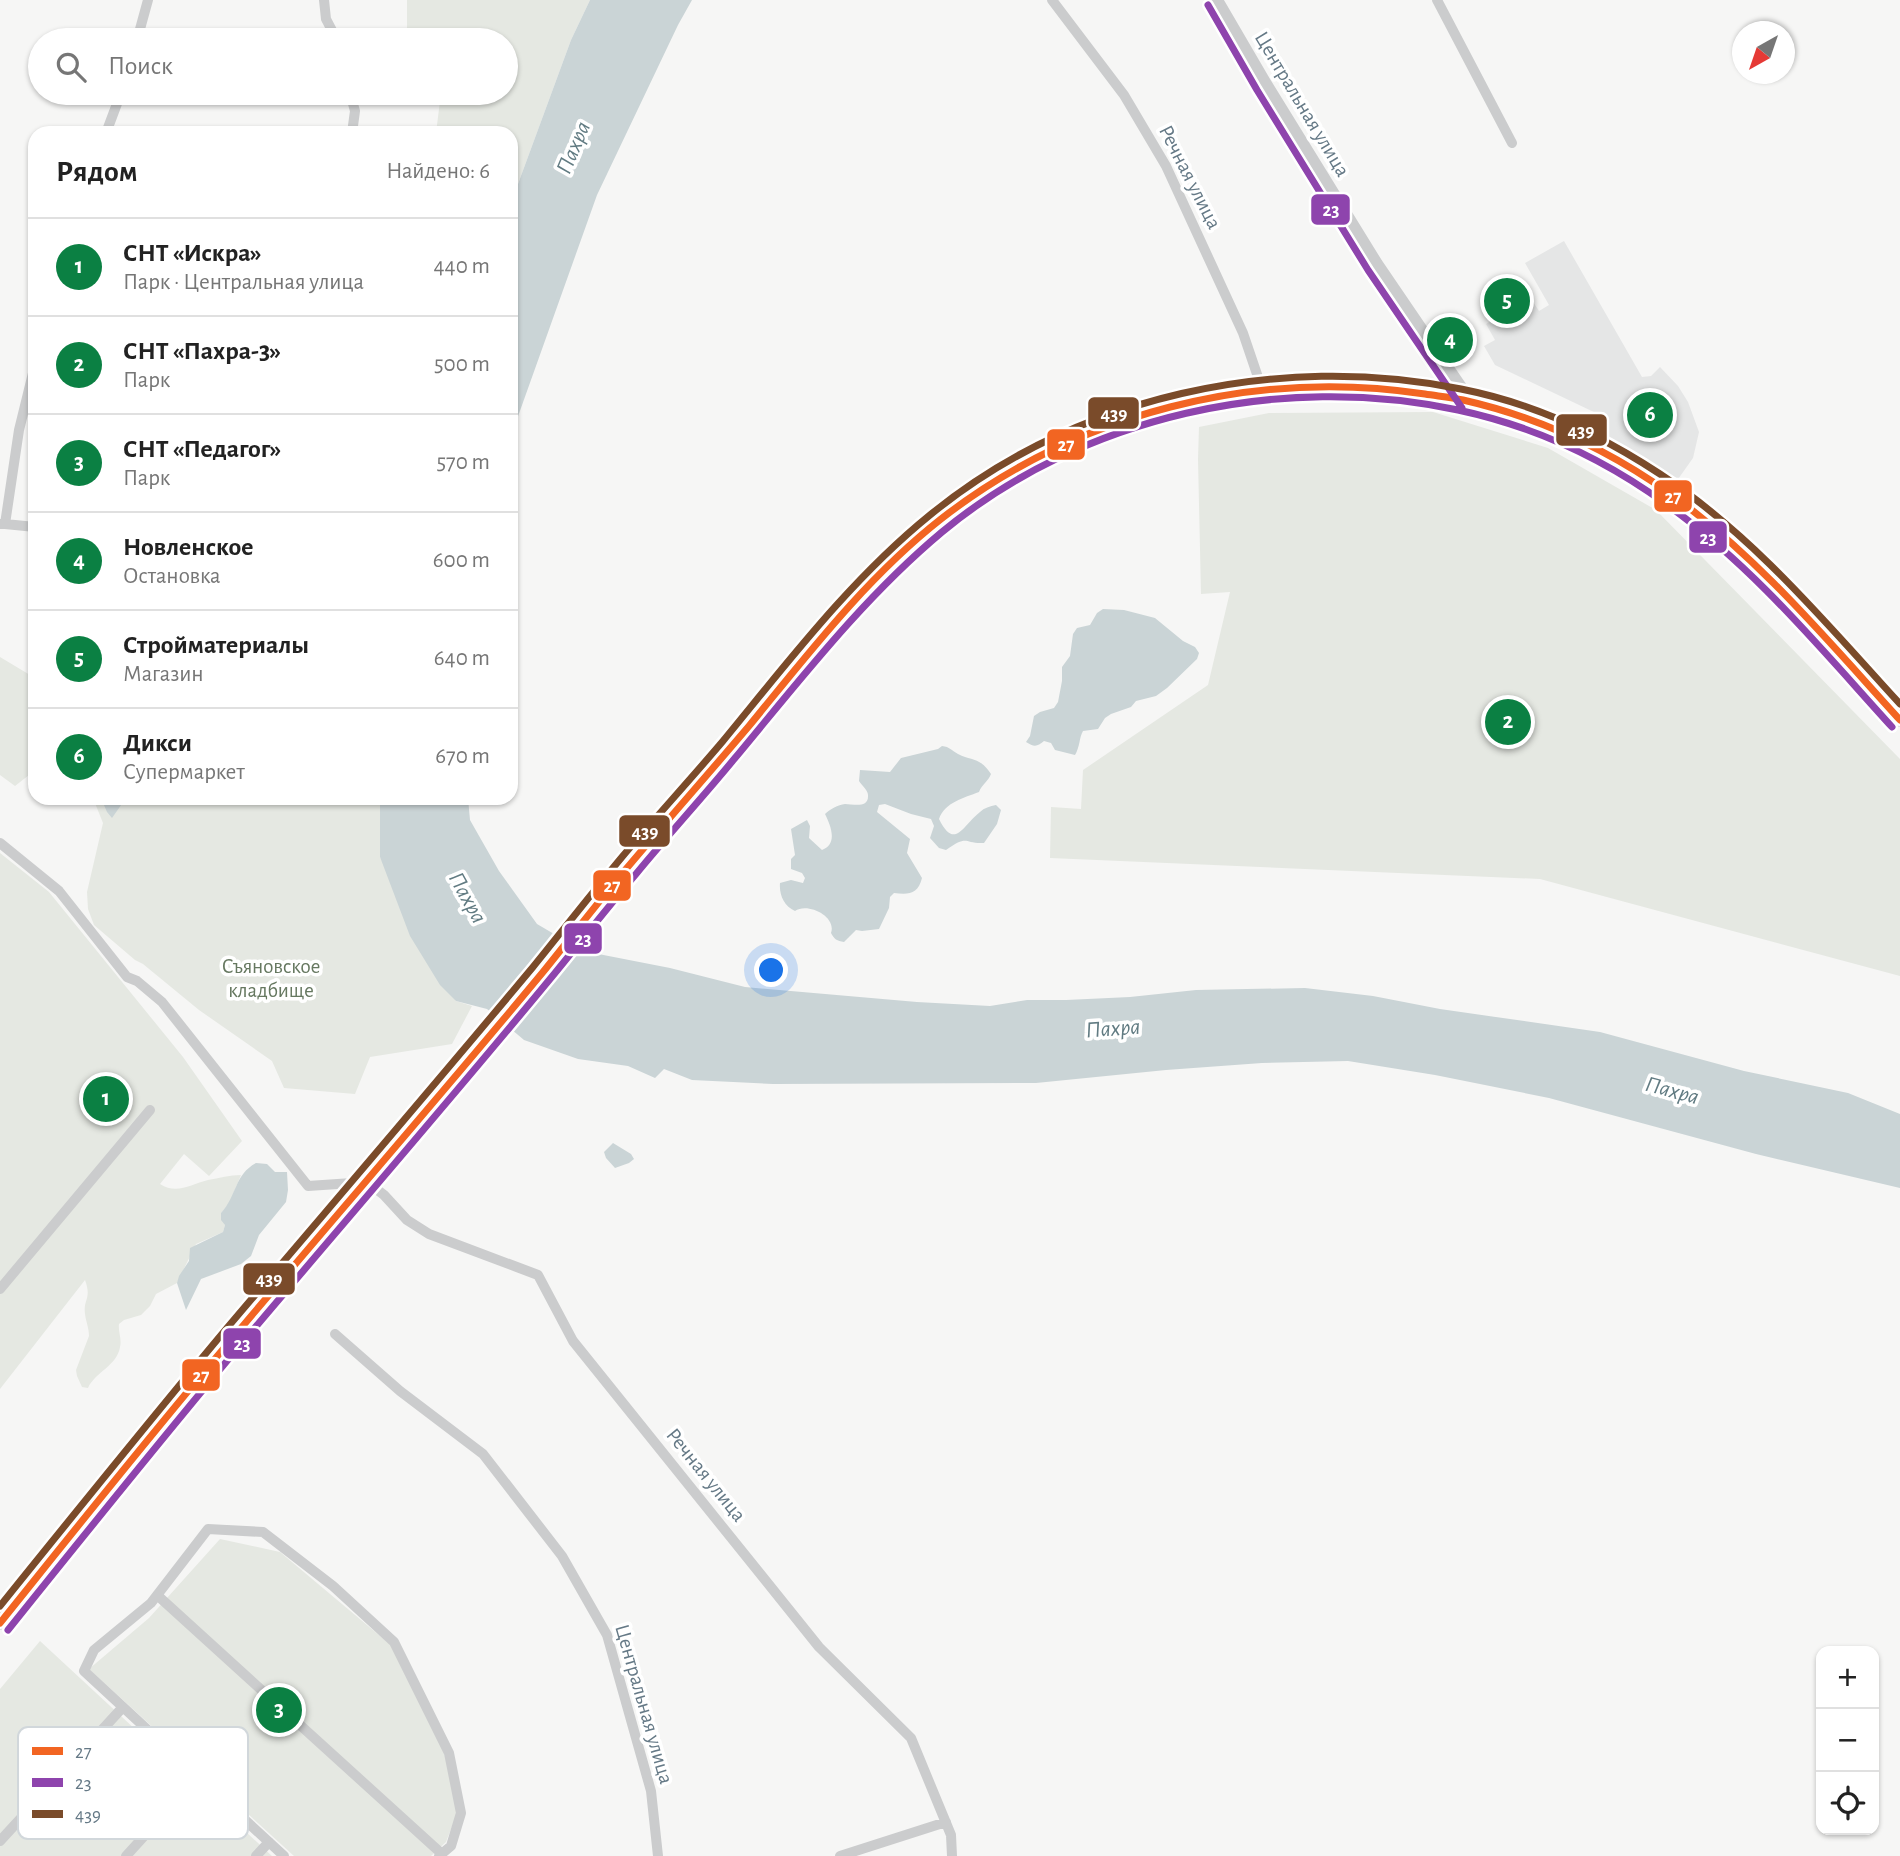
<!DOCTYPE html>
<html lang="ru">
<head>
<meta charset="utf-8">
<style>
  :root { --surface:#fff; --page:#f2f2f2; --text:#222; --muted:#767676; --line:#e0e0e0; --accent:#0b8043 }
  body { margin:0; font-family:"Alegreya Sans",sans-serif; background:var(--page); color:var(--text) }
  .controls { position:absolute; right:21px; bottom:21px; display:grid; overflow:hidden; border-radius:14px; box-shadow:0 2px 5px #0004 }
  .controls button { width:63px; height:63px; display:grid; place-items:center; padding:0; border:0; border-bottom:2px solid var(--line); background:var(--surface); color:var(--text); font:35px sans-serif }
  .compass { position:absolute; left:1732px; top:21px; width:63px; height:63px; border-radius:50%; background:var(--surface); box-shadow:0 2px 5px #0004; rotate:220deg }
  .you { position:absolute; left:772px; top:971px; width:24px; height:24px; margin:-18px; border:5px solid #fff; border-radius:50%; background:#1a73e8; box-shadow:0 0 0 10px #1a73e833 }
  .badge { display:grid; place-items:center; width:46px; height:46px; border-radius:50%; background:var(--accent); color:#fff; font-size:23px; font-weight:700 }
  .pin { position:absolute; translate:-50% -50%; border:4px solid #fff; box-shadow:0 2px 7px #0006 }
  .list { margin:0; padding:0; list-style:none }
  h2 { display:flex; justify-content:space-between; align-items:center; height:91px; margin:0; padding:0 28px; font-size:30px }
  h2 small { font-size:23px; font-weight:400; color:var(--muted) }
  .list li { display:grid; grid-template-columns:46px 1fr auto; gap:21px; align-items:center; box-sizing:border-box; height:98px; padding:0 28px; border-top:2px solid var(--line) }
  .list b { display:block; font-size:26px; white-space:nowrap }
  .list p { margin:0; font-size:23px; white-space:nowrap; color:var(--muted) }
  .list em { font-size:23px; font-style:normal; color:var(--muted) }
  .icon { flex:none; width:38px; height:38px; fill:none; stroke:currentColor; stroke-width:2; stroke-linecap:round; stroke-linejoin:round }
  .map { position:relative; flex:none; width:1900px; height:1856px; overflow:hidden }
  .search { position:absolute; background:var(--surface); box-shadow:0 2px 5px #0004; left:28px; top:28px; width:490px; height:77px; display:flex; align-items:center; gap:18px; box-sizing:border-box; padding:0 24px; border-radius:38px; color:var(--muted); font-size:26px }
  .panel { position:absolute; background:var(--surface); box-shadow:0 2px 5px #0004; left:28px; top:126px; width:490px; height:679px; border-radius:21px }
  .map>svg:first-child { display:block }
</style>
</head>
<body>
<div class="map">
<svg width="1900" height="1856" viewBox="0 0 1900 1856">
  <rect width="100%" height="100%" fill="#f6f6f5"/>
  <path fill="#e5e6e6" d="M1564 241 1642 377 1651 376 1660 367 1678 386 1688 402 1699 432 1693 458 1676 482 1588 430 1598 414 1495 365 1484 346 1495 340 1486 324 1530 297 1539 311 1549 305 1525 263Z"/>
  <path fill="#e5e8e2" d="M407 0H590L571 40 511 203V133H436L441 93H506V40H431L407 32Z
    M1433 412 1548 448 1656 510 1900 759V976L1540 879 1050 858 1051 807 1081 809 1083 770 1208 685 1230 592 1201 594 1198 459 1199 427 1269 413Z
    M0 657 35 678V768L29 775 15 786 0 775Z
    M93 798H380V857L456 1001 472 1006 452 1044 370 1057 355 1094 284 1088 272 1061 199 1010 143 964 135 960 94 925 88 909 87 892 103 823Z
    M0 853 49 892 183 1057 242 1141 209 1176 184 1154 160 1184C177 1195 191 1184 208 1180 219 1178 230 1175 241 1175L229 1204 221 1213 225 1225 223 1232 196 1244 177 1283 156 1294 150 1306 141 1315 124 1320 119 1324C118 1332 122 1339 120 1347 117 1366 95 1372 88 1388L82 1387 77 1376 76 1370 89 1336C89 1328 86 1322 85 1314 83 1299 92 1299 85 1280L0 1389Z
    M220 1539 280 1552 392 1646 444 1752 458 1811 446 1842 431 1856H294L89 1669 149 1618Z
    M40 1641 272 1856H0V1689Z"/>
  <path fill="#cad4d6" d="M590 0H692L678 25 597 195 511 436V203L571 40Z
    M1103 609 1124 610 1155 618 1183 641 1195 647 1199 653 1197 659 1167 688 1156 696 1136 701 1131 707 1111 714 1105 718 1098 729 1083 731C1079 738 1080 747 1075 755L1055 750 1051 743 1044 741C1037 747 1034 747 1026 742L1030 736 1034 716 1040 712 1054 708 1058 702 1062 681V667L1070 656 1073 634 1077 628 1090 625 1097 613Z
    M942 746C950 747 951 750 958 754 972 761 980 757 991 774 988 782 982 784 979 792 964 798 945 802 939 819 955 851 963 825 980 812 984 808 990 806 996 805L1001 810 997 824 984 843C963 844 969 834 946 850L939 848 930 838 934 826 931 819 911 814 885 804 879 805 877 812 910 839 907 853 922 878C918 894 909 895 894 893L890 897 889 908 879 929 862 931 856 930 844 942C837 941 834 939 831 933 837 916 807 902 795 911 784 906 779 895 780 883L791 880 803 883 805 878 802 873 791 869V859L795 855 791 829 807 820 810 826 809 838 822 850C838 844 831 826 825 814 830 809 838 805 845 804 853 804 869 809 868 795 868 790 862 786 859 781L860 770 890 772 901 758 938 749Z
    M101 798H126L112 818 107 812Z
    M380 798H468L470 820 499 871 537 924 583 951 670 968 745 987 917 1002 990 1006 1027 1000H1066L1130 997 1196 990 1305 988 1373 996 1440 1009 1600 1032 1744 1071 1848 1093 1900 1114V1188L1756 1154 1549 1098 1435 1075 1348 1061 1262 1063 1166 1070 1036 1083 773 1084 692 1080 664 1069 655 1078 628 1066 578 1059 524 1040 487 1009 456 1001 440 985 410 936 380 857Z
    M613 1143 631 1154 634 1159 629 1163 615 1168 606 1158 604 1152Z
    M256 1163 267 1164 275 1172H287L288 1190 286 1202 259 1235 251 1256 241 1264 201 1279 186 1310 177 1283 179 1276 189 1261 190 1248 223 1232 225 1225 221 1220V1213C237 1196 234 1175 256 1163Z"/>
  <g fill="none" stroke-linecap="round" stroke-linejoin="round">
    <path stroke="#cbcccd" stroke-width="10" d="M324 0 326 19 337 40
      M1052 0 1124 95 1166 166 1243 333 1262 389
      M1437 0 1512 143
      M137 40 148 0
      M350 93 355 111 352 133
      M106 133 121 93
      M0 524H5L19 430 35 365
      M5 524 35 527
      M0 843 59 891 127 977 137 981 162 1002 308 1186 367 1182 384 1195 407 1220 429 1234 538 1275 573 1341 819 1647 911 1738 951 1835 952 1856
      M0 1289 150 1110
      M335 1334 400 1391 483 1454 562 1556 607 1635 651 1791 658 1856
      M157 1595 442 1854
      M0 1841 123 1707
      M126 1856 198 1777
      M256 1856 269 1842
      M284 1856 84 1671 94 1650 151 1603 208 1529 263 1532 333 1586 394 1642 449 1753 461 1813 451 1846 439 1856
      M840 1856 946 1822"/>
    <path stroke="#cbcccd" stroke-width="12" d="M1217 0 1266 84 1377 264 1471 402"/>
    <path stroke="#dfe0e1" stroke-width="14" d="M0 1623C78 1526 156 1429 236 1334 280 1282 326 1231 370 1178 436 1100 502 1021 567 942 589 915 610 888 632 862 668 820 706 778 741 735 804 660 865 581 941 519 1101 389 1344 349 1537 422 1584 440 1631 466 1672 495 1760 556 1828 642 1900 720"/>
    <defs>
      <path id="bus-1" d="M0 1623C78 1526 155 1429 236 1334 338 1213 442 1094 543 972 573 935 601 898 632 862 671 816 710 772 749 726 808 654 867 577 941 519 1077 413 1255 368 1425 394 1437 396 1450 397 1463 400 1538 417 1609 450 1672 495 1759 558 1828 641 1900 720"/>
      <path id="bus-2" d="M1208 5 1257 90 1368 270 1462 408
        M8 1630C85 1534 163 1437 242 1343 346 1220 452 1098 555 973 582 940 608 907 636 874 668 835 703 797 735 758 800 680 863 598 942 532 1082 416 1281 372 1458 410 1533 426 1604 459 1666 504 1753 566 1821 649 1892 727"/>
      <path id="bus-3" d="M0 1606C75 1513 150 1420 227 1328 329 1208 432 1088 533 967 563 930 592 893 622 857 655 818 690 780 723 741 788 662 851 579 930 515 1076 396 1278 352 1461 389 1532 403 1601 435 1660 474 1754 536 1825 622 1900 704"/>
    </defs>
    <use href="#bus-1" stroke="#fff" stroke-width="12"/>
    <use href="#bus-2" stroke="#fff" stroke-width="12"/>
    <use href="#bus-3" stroke="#fff" stroke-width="12"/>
    <use href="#bus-1" stroke="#f26522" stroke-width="7"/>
    <use href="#bus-2" stroke="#8e44ad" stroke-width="7"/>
    <use href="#bus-3" stroke="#7a4b2a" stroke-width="7"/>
  </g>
  <g text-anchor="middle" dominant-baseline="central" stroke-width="7" stroke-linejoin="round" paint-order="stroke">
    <g font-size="21" fill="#657986" stroke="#fff">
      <text transform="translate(1302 104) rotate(59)">Центральная улица</text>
      <text transform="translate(1190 177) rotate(63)">Речная улица</text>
      <text transform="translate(706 1475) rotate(51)">Речная улица</text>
      <text transform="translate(644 1704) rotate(74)">Центральная улица</text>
    </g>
    <g font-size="21" fill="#667860" stroke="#fff">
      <text x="271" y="966">Съяновское<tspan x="271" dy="24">кладбище</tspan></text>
    </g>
    <g font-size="23" font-style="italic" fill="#617b82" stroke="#fff">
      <text transform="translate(574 148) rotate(-67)">Пахра</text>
      <text transform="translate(467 898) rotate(61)">Пахра</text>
      <text transform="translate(1113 1029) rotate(-4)">Пахра</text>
      <text transform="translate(1672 1091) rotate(15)">Пахра</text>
    </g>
  </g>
  <rect x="18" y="1727" width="230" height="112" rx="10" fill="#fff" stroke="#d1d7db" stroke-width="2"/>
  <rect x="32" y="1747" width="31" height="8" fill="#f26522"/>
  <rect x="32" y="1778" width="31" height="9" fill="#8e44ad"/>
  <rect x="32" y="1810" width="31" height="8" fill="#7a4b2a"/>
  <g font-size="19" fill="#657986">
    <text x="75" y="1758">27</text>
    <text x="75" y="1789">23</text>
    <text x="75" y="1821">439</text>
  </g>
  <g stroke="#fff" stroke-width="2.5">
    <rect x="1310" y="193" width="41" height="33" rx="7" fill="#8e44ad"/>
    <rect x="1087" y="396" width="53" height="34" rx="7" fill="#7a4b2a"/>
    <rect x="1555" y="413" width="53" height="34" rx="7" fill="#7a4b2a"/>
    <rect x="1046" y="428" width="40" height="33" rx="7" fill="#f26522"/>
    <rect x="1653" y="479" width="40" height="34" rx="7" fill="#f26522"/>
    <rect x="1688" y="520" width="40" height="34" rx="7" fill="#8e44ad"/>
    <rect x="618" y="814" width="53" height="34" rx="7" fill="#7a4b2a"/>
    <rect x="592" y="869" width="40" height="33" rx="7" fill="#f26522"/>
    <rect x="563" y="922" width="40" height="33" rx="7" fill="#8e44ad"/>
    <rect x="242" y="1262" width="54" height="34" rx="7" fill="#7a4b2a"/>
    <rect x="222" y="1327" width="40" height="33" rx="7" fill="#8e44ad"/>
    <rect x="181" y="1358" width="40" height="34" rx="7" fill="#f26522"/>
  </g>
  <g font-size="19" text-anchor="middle" font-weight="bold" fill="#fff">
    <text x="1331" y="216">23</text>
    <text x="1114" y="420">439</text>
    <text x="1581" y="437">439</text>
    <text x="1066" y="451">27</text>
    <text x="1673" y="503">27</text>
    <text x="1708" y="544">23</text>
    <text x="645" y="838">439</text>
    <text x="612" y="892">27</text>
    <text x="583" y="945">23</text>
    <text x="269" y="1285">439</text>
    <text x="242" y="1350">23</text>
    <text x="201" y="1382">27</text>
  </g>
</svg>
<div class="controls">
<button>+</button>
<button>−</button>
<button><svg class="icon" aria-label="locate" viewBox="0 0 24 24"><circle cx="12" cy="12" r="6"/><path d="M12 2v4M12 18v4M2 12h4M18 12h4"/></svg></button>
</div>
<svg class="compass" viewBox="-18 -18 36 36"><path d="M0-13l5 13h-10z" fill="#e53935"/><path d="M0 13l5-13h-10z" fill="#767676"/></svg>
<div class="you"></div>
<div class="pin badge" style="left:106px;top:1099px">1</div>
<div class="pin badge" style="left:1508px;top:722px">2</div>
<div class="pin badge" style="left:279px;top:1710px">3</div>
<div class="pin badge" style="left:1450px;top:340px">4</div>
<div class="pin badge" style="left:1507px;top:301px">5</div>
<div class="pin badge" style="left:1650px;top:415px">6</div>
<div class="search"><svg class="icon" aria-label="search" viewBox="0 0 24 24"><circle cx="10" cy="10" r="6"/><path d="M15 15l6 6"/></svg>Поиск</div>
<section class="panel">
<h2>Рядом<small>Найдено: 6</small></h2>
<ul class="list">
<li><span class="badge">1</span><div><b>СНТ «Искра»</b><p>Парк · Центральная улица</p></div><em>440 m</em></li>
<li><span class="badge">2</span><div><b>СНТ «Пахра-3»</b><p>Парк</p></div><em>500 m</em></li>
<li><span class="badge">3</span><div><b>СНТ «Педагог»</b><p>Парк</p></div><em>570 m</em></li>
<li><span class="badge">4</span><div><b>Новленское</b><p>Остановка</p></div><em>600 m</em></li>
<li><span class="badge">5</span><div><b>Стройматериалы</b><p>Магазин</p></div><em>640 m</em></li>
<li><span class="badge">6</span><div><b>Дикси</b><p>Супермаркет</p></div><em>670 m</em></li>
</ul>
</section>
</div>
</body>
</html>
